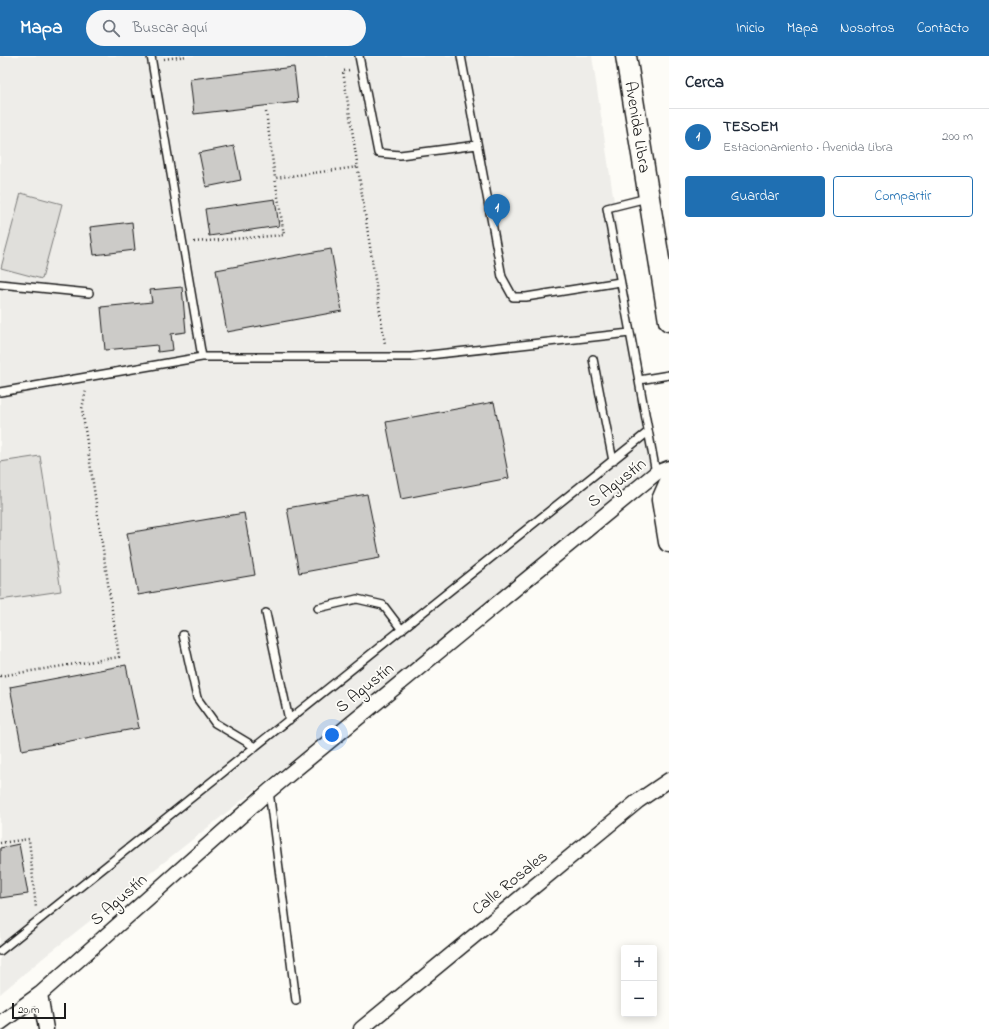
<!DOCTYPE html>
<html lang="es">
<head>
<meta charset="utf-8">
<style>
  :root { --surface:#fff; --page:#f6f6f7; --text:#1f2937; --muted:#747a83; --line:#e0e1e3; --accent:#1f6fb2 }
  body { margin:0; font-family:"Indie Flower",sans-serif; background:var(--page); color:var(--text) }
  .controls { position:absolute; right:12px; bottom:12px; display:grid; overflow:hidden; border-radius:4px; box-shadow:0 2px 10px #0003 }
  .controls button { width:36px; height:36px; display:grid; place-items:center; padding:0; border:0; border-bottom:1px solid var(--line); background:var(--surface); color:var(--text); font:20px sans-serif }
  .scale { position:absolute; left:12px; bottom:10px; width:54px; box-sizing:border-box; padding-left:4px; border:2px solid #1c1c1c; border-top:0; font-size:11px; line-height:14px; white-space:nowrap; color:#1c1c1c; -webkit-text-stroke:3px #fdfcf7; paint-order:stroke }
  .you { position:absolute; left:332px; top:679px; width:14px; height:14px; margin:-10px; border:3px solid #fff; border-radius:50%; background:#1a73e8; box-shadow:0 0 0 6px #1a73e833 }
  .badge { display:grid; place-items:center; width:26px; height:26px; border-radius:50%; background:var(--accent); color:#fff; font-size:13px; font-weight:700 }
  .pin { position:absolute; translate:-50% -33px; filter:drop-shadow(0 1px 2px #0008) }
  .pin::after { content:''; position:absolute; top:21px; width:14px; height:12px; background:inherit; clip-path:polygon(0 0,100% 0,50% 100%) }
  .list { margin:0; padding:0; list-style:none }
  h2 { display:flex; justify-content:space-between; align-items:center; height:52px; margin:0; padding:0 16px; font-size:17px }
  h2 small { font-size:13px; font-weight:400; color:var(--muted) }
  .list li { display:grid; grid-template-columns:26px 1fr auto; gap:12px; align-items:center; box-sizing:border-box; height:56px; padding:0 16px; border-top:1px solid var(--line) }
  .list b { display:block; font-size:15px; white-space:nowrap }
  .list p { margin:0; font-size:13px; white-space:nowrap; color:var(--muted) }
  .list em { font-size:13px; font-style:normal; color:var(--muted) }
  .actions { display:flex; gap:8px; padding:12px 16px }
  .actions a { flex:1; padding:9px 0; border:1px solid var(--accent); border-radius:4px; text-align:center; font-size:14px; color:var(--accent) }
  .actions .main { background:var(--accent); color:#fff }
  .icon { flex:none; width:22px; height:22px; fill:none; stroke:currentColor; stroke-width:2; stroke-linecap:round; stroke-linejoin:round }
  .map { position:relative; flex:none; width:669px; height:973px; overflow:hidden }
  header { display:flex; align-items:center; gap:24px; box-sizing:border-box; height:56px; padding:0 20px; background:var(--accent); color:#fff }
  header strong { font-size:19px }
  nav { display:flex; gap:22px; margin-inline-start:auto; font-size:14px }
  .search { width:280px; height:36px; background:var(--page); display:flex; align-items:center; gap:10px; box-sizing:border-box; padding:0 14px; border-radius:22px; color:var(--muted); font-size:15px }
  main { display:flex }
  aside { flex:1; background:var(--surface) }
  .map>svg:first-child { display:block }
</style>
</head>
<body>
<header>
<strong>Mapa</strong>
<div class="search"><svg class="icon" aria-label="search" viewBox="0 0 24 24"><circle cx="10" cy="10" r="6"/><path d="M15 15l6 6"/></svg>Buscar aquí</div>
<nav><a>Inicio</a><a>Mapa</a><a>Nosotros</a><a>Contacto</a></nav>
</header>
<main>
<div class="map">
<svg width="669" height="973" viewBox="0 0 669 973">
  <rect width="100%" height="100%" fill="#fdfcf7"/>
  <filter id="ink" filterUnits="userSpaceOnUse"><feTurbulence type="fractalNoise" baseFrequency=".025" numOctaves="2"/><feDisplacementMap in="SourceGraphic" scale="8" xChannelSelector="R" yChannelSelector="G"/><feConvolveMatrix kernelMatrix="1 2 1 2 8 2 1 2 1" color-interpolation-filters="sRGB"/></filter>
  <g filter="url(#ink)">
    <path fill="#eeede9" d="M0 0H592L655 417 43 902 0 938Z"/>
    <path fill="#e0dfdb" stroke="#7e7e7c" d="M21 137 62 148 42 223 1 212Z
      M40 400 61 535 0 544V406Z"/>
    <path fill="#cccbc8" stroke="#1c1c1c" d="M294 11 298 46 194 58 190 23Z
      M234 90 241 124 206 131 199 97Z
      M275 143 279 170 209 180 205 153Z
      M132 166 135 194 94 199 90 171Z
      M331 193 342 255 227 276 216 214Z
      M182 231 186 276 171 278 173 294 158 296 157 289 105 294 101 251 152 246 150 234Z
      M494 346 509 422 401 443 386 366Z
      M367 438 380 502 299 517 287 452Z
      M244 457 255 519 138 539 127 477Z
      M126 609 139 672 22 694 10 631Z
      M19 788 28 838 0 842V792Z"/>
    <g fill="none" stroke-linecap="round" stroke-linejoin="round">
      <defs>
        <path id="service" d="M359 0 378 97 400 99 477 89
          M461 0 502 221 513 241H526L620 226
          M647 142 607 152 656 417
          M0 228 89 237
          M202 301H411L630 277
          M593 303 613 405
          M639 324 669 319
          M0 336 202 301 151 0
          M318 552 357 543 383 549 402 574
          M266 557 289 664
          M183 579 197 642 215 667 255 691
          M269 735 296 945
          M0 895 648 376"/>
        <path id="minor" d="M40 938 46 973
          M0 967 40 938 269 735 656 417 669 412
          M361 973 638 745 669 724"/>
        <g id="secondary">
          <path id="s1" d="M626 0 669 265"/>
          <path d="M669 428 662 444 669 486"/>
        </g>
      </defs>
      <use href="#service" stroke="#1c1c1c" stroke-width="10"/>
      <use href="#minor" stroke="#1c1c1c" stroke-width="17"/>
      <use href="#secondary" stroke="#1c1c1c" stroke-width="23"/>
      <path stroke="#1c1c1c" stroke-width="2.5" stroke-dasharray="1 3" stroke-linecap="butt" d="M164 3 187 0
        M349 14 343 15 385 288
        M266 56 275 122 358 111
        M194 186 284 179 275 122
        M0 620 119 601 82 353 86 334
        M0 787 29 783 36 852"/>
      <use href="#service" stroke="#fdfcf7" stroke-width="7"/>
      <use href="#minor" stroke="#fdfcf7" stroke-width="14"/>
      <use href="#secondary" stroke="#fdfcf7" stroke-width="20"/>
    </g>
  </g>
  <g text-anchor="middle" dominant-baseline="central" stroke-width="3.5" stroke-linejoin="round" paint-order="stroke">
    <g font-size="17" fill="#1c1c1c" stroke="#fdfcf7">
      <text stroke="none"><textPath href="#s1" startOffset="72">Avenida Libra</textPath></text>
      <text transform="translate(617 427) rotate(-38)">S Agustín</text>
      <text transform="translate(365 632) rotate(-39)">S Agustín</text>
      <text transform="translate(510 827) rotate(-39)">Calle Rosales</text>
      <text transform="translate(119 844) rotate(-41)">S Agustín</text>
    </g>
  </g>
</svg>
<div class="controls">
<button>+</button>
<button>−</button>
</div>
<div class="scale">20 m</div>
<div class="you"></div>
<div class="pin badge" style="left:497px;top:171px">1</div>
</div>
<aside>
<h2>Cerca<small></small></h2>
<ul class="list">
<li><span class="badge">1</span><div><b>TESOEM</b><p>Estacionamiento · Avenida Libra</p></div><em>200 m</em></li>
</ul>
<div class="actions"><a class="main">Guardar</a><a>Compartir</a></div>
</aside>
</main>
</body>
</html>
